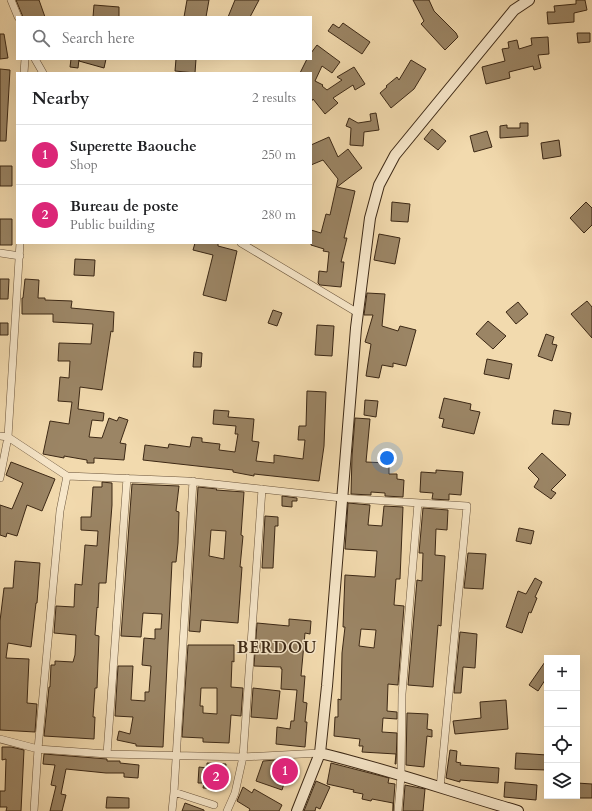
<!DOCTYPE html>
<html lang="en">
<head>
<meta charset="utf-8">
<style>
  :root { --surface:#fff; --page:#f6f6f6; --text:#202124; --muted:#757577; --line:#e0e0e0; --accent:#db2777 }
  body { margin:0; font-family:Cardo,serif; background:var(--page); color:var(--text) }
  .controls { position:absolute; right:12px; bottom:12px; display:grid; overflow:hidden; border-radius:0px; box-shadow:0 4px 16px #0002 }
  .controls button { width:36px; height:36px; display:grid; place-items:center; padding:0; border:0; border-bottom:1px solid var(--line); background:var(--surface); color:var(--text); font:20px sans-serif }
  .you { position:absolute; left:387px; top:458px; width:14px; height:14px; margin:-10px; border:3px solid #fff; border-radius:50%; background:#1a73e8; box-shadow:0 0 0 6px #1a73e833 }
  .badge { display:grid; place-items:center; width:26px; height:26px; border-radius:50%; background:var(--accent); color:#fff; font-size:13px; font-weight:700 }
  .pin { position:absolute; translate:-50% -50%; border:2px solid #fff; box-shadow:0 1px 4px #0006 }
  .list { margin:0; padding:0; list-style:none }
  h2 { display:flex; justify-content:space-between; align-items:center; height:52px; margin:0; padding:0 16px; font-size:17px }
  h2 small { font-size:13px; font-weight:400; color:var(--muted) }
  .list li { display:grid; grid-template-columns:26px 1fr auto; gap:12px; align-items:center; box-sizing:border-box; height:60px; padding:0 16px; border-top:1px solid var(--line) }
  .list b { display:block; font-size:15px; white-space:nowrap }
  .list p { margin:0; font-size:13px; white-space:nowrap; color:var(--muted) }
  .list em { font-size:13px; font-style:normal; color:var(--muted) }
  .icon { flex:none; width:22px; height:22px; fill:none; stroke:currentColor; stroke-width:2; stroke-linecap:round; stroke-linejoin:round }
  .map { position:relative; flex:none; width:592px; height:811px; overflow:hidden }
  .search { position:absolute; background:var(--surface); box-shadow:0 4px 16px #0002; left:16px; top:16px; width:296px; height:44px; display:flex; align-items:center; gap:10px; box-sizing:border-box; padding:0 14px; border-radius:0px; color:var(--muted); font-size:15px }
  .panel { position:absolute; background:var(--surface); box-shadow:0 4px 16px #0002; left:16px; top:72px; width:296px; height:172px; border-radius:0px }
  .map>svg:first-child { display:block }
</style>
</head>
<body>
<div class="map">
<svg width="592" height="811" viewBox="0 0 592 811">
  <rect width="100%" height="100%" fill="#f2daae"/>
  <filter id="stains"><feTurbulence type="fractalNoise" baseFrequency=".005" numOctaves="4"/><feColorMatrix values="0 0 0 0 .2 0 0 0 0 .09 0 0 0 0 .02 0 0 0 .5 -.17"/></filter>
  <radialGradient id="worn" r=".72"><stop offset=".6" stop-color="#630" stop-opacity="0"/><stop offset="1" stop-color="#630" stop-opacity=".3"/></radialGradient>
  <path fill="#9b8565" stroke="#3c2815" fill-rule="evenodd" d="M16 0H39L45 17H23Z
    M187 0H209L206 17H184Z
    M235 0H259L250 17H228Z
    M413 0H429L434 11 456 33 458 37 445 50 421 24 424 21Z
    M576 0H585L587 10 574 13V22L548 24 547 12H555L554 6 576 4Z
    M94 5 119 7V17H93Z
    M343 23 370 42 362 54 328 31 333 24 339 28Z
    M577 33H590V42L578 43Z
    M0 34H4L8 58 0 59Z
    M548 37 549 54 538 55 541 68 534 70 533 66 509 72 510 78 486 84 482 67 505 61 502 49 509 48 508 42 517 40 519 49 532 45 531 38Z
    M317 45 340 62 332 73 322 66 315 81 323 85 322 86 327 90 342 80 337 77 354 67 365 84 355 90 353 85 333 98 338 103 325 114 313 99 311 102V73H300L307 59H311V53Z
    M71 59H79L78 68 70 67Z
    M80 59H106L104 68 79 61Z
    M176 59H196L195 73 175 71Z
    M411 60 426 69 414 89 391 108 380 93 387 87 386 86 397 77 399 80Z
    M0 69 10 70 6 141H0Z
    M376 113 379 130 364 132 363 146 350 145 351 128 346 126 349 118 358 123 371 121 370 114Z
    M520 123H528V136L500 138V126L507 125V128H520Z
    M432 129 446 141 438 150 424 139Z
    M487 131 492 147 474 152 470 136Z
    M329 137 338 157 348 149 362 168 337 187 355 191 344 238H347L341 262H344L341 287 320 285 318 283 319 271 327 272 329 252 323 251 324 249 311 245V230L321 233 326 214 330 215 338 179 323 160 311 165V145Z
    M559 140 561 156 543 159 541 143Z
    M0 166H12V186H0Z
    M392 202 410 204 408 222 391 221Z
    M586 202 592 208V225L584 233 570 218Z
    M0 219H12V245H0Z
    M379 234 400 238 395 264 374 260Z
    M195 243H218V246L237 251 226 301 203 295 213 255 193 250Z
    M75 259 95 260 94 276 74 275Z
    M0 279H9L8 299H0Z
    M25 279 39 280 38 298H45V300L72 301 71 308 114 312 113 332 111 331 102 390 80 387 78 409 104 413 103 421 92 420 89 437 102 438 109 418 117 421 119 417 128 420 120 443 126 444 124 460 94 458V463H87V460L64 456V458L43 454 50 421 69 424 72 402 58 401 60 377 69 378 70 361H58L59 343 91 344 93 324 53 322V314H22V298H23Z
    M367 293 385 294 382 326 398 331 400 326 416 330 406 366 393 363V367L382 365 379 378 366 376 371 344 365 342 373 315H364Z
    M587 301 592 307V338L571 314Z
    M518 302 528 314 516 324 506 312Z
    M273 310 282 313 277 326 268 323Z
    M488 321 506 336 493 349 476 334Z
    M0 323H8V335H0Z
    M317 325 334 326 332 356 315 355Z
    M546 334 554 337 552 344 557 345 552 361 538 356Z
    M194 352 202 353 201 367H193Z
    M487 359 512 364 509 379 484 374Z
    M307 391 326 392 324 446 319 481 254 474V476L233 472V470L143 460 145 445 168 448 169 444 190 447 192 437 202 438V442L220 444 219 450 235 452 238 434H235L236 426 213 424 214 410 229 411 228 417 254 419 252 441 259 442 256 461 274 463V455L303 459 305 440H298L299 426H306Z
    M444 398 471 404 470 410 480 412 474 434 442 427 444 419 439 418Z
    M365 400 378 401 376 417 364 415Z
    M554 410 571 413 569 425 552 424Z
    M355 418 370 419 366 462 389 463V474H397V479L404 480 403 497 385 496V493L371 492V495L351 494 352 456Z
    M542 453 566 475 551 490 556 493 551 499 534 487 539 479 528 468Z
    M11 462 55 479 42 511 27 505 17 536 7 533 6 537 0 535V505L12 509 23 483 6 475Z
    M436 470 463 472 461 495 449 494V500L432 499 433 493 420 492 421 472 436 473Z
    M102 482 112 483V505L106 583H99L98 608 97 607 95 635 99 636 97 688H95L93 717H95L94 739 44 736 49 687H50L51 665H55V661L73 662 75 655 76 635 54 633 56 606 74 607 75 584 82 585 85 545 97 546 98 531 81 530V517H91L93 487H102Z
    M132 484 179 486 176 511 179 512 178 543 176 562H172L163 747 136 746V744L117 740 119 731 130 734 133 717 115 716 118 666H133L131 700 145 701V692H149L151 666 142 665 144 638 155 639V629H161L162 614 143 613 141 637 121 636Z
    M198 487 217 489 216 490 244 492 241 535 243 536 240 567H242L238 623 201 620 200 632 189 631ZM211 530 226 531 224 559 209 556Z
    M282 496 297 498V501H292V507L282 506Z
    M348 503 370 505 368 525 382 526 384 506 403 507 400 579H396L394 605 404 606 398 685 388 684 387 711 397 712V719L383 718 382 732 397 733 396 764H395L396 754 362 752 363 746H359L360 739 334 736 335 717H338V699L341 700 342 653 345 627H343L345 575 375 577 377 551 345 549ZM361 629 376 630 374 648 359 646Z
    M423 508 448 510 447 530 436 529 435 555 445 556 441 626 438 625 433 687 408 685 417 580 422 581 423 553H419Z
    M265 516 278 517V526H275L273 568H262Z
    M519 528 534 531 531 544 516 541Z
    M468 553 486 554 483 589 464 588Z
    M15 561 40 563 37 603H36L31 647 8 643 6 658 29 659 27 703 37 704 35 732 0 730V621L4 588H13Z
    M535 578 542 582 535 597 537 598 531 613 529 612 522 633 506 627 518 591 526 594Z
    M289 619 311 621 310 634 305 633 301 676H305L303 702 307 703 305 722H307L305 747 276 744 277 727 290 729 291 721H294L297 690 281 689 282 669H281V667L254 666 257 623 289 626Z
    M460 632 477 634 475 668 463 667 461 693H454Z
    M188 645H234V662L232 661 231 687 243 688 241 716 231 715 229 743 203 742V738L182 737ZM201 688H217V714L203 713V706H200Z
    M547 659V677L538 691 529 685Z
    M253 688 280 691 277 719 251 717Z
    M506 700 508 729 455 734 453 721 481 718 480 702Z
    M407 713 428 714 427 729 432 730V737L427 736 424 767 406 765Z
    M2 747H11L24 750 21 811H6L7 807H0V791H5L6 759 2 760Z
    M450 750 457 751 456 762 461 763 460 765 499 768 498 783 460 780V782L446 778Z
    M516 753 547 755V770L515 769Z
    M44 754 107 759V761H120V763L139 765 138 778 124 777V773H106L66 769 61 794 66 795 62 811H50L56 786 51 785 55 765 43 764Z
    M276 760 297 767 293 779 286 777 282 790 256 781 263 761Z
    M207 763 226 764 224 789 203 788 204 783H198L199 767 207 768Z
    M331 763 389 778 388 783 395 784 393 811V803L372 799 371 801 362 799 363 794 353 792 354 790 327 784Z
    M316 781 330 787 320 809 316 807 315 811H304Z
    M505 782 537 785 536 800 504 797Z
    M577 783 592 784V798H577Z
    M405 785 425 789 423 811H403Z
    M243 787 252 793 254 789 282 805 279 811H249L250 809 237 801Z
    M107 797 129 798V808H106Z
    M185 803 204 810V811H182Z"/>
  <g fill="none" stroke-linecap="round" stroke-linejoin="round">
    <defs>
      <path id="street" d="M11 0 18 17
        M35 59 43 73
        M24 73 25 59
        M241 243 358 313
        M0 253 20 256
        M0 436 8 437 67 476 187 481 342 498 467 506 440 788
        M0 478 8 437 20 243
        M0 739 38 749 107 754 243 757 320 753
        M107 754 127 478
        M174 792 214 805
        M34 811 38 749 60 511 67 476
        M172 811 174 792 193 481
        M227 811 235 793 243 757 262 489
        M398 811 401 776 402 694 418 503"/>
      <path id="secondary" d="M320 753C387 769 452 792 518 811
        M297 811 320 753 327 686 356 328 370 218 379 185 395 155 514 10 529 0"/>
    </defs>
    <use href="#street" stroke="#6a543b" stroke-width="8"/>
    <use href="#secondary" stroke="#3c2815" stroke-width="12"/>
    <use href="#street" stroke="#f7e7ca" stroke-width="7"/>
    <use href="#secondary" stroke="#f7e7ca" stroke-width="10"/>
  </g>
  <g text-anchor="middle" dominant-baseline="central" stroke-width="3" stroke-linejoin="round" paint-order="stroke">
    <g font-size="16" font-weight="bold" letter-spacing="1" fill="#3c2815" stroke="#f7e7ca">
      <text x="277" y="648">BERDOU</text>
    </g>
  </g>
  <rect width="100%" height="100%" filter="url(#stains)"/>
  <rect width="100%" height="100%" fill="url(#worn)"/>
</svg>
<div class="controls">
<button>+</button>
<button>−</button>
<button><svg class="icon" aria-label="locate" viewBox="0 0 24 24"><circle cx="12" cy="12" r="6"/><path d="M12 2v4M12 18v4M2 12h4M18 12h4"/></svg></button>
<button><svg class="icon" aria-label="layers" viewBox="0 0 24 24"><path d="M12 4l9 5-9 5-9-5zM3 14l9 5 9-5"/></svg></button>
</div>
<div class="you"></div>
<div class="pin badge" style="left:285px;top:771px">1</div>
<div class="pin badge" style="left:216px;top:777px">2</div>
<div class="search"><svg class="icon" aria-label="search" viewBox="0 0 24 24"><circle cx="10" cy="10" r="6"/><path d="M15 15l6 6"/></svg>Search here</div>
<section class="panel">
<h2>Nearby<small>2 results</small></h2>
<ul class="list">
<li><span class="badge">1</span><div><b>Superette Baouche</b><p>Shop</p></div><em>250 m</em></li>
<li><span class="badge">2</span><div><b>Bureau de poste</b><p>Public building</p></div><em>280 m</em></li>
</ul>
</section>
</div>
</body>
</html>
